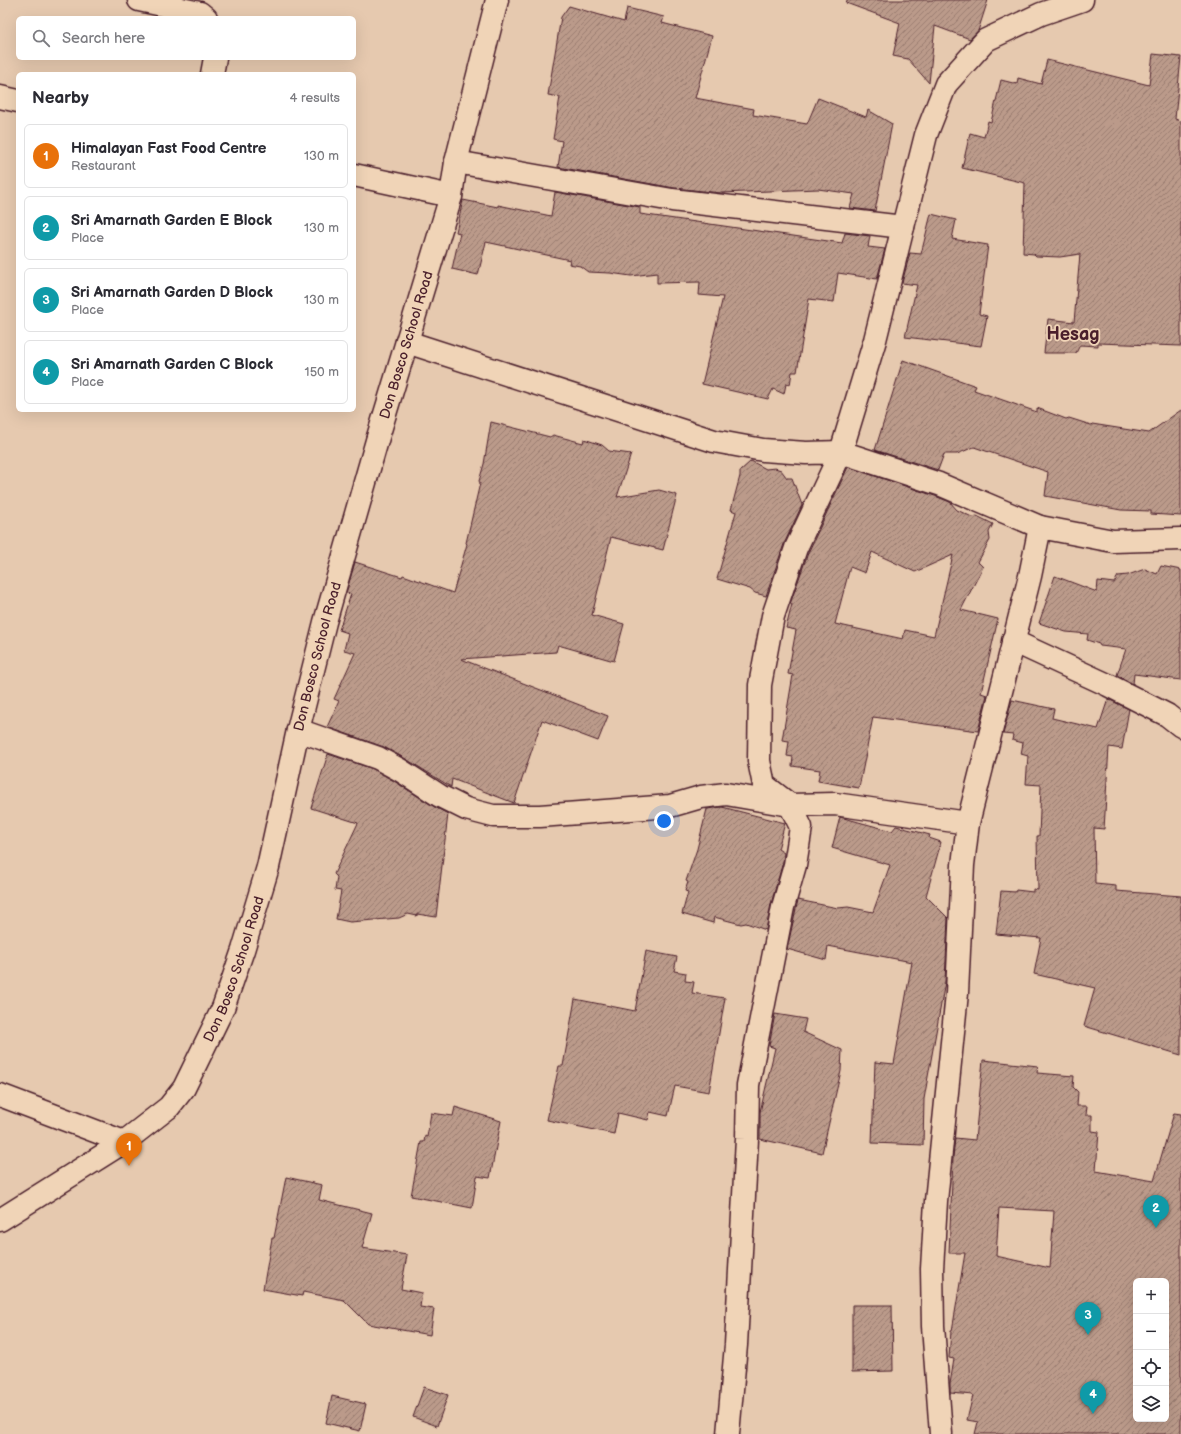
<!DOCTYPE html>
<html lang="en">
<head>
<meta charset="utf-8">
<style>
  :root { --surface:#fff; --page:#f7f7f7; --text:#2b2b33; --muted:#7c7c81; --line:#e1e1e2; --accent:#1f6fb2 }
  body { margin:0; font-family:"Balsamiq Sans",sans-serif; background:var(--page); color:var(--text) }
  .controls { position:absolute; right:12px; bottom:12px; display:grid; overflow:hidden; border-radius:6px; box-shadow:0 4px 16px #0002 }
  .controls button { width:36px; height:36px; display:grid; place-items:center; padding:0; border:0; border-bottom:1px solid var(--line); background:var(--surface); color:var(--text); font:20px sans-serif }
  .you { position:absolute; left:664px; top:821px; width:14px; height:14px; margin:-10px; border:3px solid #fff; border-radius:50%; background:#1a73e8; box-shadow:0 0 0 6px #1a73e833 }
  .badge { display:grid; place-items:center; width:26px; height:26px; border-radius:50%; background:var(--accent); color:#fff; font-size:13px; font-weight:700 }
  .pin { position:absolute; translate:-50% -33px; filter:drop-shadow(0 1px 2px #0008) }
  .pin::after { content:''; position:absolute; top:21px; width:14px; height:12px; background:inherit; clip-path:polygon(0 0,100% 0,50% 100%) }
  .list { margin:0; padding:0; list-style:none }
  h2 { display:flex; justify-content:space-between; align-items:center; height:52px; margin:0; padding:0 16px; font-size:17px }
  h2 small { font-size:13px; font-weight:400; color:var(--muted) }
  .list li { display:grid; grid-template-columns:26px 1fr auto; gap:12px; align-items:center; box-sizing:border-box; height:64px; margin:0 8px 8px; padding:0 8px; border:1px solid var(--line); border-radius:6px }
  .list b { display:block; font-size:15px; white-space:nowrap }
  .list p { margin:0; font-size:13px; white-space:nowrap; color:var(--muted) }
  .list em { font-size:13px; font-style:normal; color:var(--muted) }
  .icon { flex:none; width:22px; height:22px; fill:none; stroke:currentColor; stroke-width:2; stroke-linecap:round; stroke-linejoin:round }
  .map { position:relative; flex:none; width:1181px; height:1434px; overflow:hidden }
  .search { position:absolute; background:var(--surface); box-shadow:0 4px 16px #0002; left:16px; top:16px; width:340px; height:44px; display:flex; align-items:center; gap:10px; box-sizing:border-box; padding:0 14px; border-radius:6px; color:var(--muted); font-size:15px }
  .panel { position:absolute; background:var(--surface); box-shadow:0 4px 16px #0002; left:16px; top:72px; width:340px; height:340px; border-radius:6px }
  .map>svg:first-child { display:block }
</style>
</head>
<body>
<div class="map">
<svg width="1181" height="1434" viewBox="0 0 1181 1434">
  <defs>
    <pattern id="building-hatch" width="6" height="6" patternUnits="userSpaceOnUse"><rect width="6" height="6" fill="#bb9a8a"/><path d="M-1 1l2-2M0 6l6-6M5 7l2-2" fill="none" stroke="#9a7d71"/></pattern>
  </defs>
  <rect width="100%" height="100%" fill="#e6c9af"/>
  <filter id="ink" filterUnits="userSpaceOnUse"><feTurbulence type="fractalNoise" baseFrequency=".025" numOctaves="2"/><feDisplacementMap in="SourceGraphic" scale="8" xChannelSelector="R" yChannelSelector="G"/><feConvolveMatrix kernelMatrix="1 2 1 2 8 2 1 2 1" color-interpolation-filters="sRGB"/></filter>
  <g filter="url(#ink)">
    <path fill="url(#building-hatch)" stroke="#4a1f2b" fill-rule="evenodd" d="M847 0H988L978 31 970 39 935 26 929 83 908 59 893 56 900 23 846 3Z
      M569 6 624 22 627 8 664 17 662 23 712 36 695 98 754 109 753 115 807 124 818 98 866 117 868 110 892 124 875 211 850 208 854 194 818 189 721 193 674 188 558 167 562 141 553 139 560 97 548 95 561 17Z
      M1153 54 1181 57 1175 119 1181 121V346L1098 343V346L1080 345 1076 353H1044L1048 319 1074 322 1080 254 1060 257 1036 256 1034 254 1023 253 1025 183 962 168 970 133 984 137 988 121 991 122 1001 80 1017 84 1018 78 1041 84 1047 60 1149 85Z
      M555 192 640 207V214L842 243 845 233 870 236 868 247 885 249 877 279 838 273 834 302 809 299 797 372H792L790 385 786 384 784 394 773 389 768 399 702 384 723 297 699 295 700 282 657 283V273L631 276 610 273 588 272 580 266 569 264 570 260 486 242 478 275 452 269 460 233 456 232 463 200 498 207V205L551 216Z
      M931 214 956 220 952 239 988 245 979 314 987 316 981 346 905 337 917 285 902 283 910 253 921 254Z
      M903 360 976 386 974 390 1037 412V408L1066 419 1069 418 1091 425 1092 424 1149 433 1181 410V516L1151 514V511L1121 510 1045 496 1048 472 974 447 957 454H944L938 470 875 450Z
      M491 422 550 437 553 435 583 443 584 439 602 445 609 451 631 454 617 497 659 490 677 495 663 550 611 537 592 615 624 624 614 661 558 645 556 652 461 659 608 716 598 741 542 720 514 803 452 779 451 787 406 759 384 747 327 727 339 701 334 699 355 653 344 650 348 633 339 630 351 594 346 593 355 562 402 577 403 575 453 593 467 544 466 543 480 483 479 481 484 464Z
      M751 461 766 469 775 468 781 470 787 478H792L802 505 784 544 766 596 755 593 750 589 717 579 736 512 731 510 740 476V471Z
      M848 467 935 496 950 502 957 510 972 517 977 516 993 524 989 532 990 540 978 562 983 567 961 610 998 619 981 693 987 695 978 731 873 717 859 788 818 781 820 770 792 766 793 757 787 756 789 741 782 740 793 675 788 674 796 630 786 628 792 604H790L808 553ZM872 552 915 572 953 555 934 636 905 630 903 639 835 624 850 567 865 573Z
      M1161 566 1181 570V680L1134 674 1133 684 1117 675 1126 649 1100 646 1099 644 1087 640 1088 634 1066 632 1039 623 1055 576 1097 592 1098 581 1114 583 1118 576 1128 575 1145 569 1157 574Z
      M1108 699 1129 709 1122 749 1109 747 1104 829 1094 828 1095 884 1116 886V891L1181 896V1055L1084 1026 1095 988 1034 974 1041 938 996 934 1001 891 1015 892 1016 890 1033 892V889L1038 890 1037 836H1039L1041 785 1026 784 1028 756 1021 754 1023 743 1012 740 1013 735 1003 734 1012 700 1054 709 1052 718 1098 729Z
      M328 754 373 769 394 781 433 806 448 814 436 917 417 914V916L408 914 399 918 350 922 336 919 341 891 335 890 337 877 334 874 358 823 311 808Z
      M722 807 785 823 778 849 784 853 783 862 771 904 766 930 746 923 741 924 714 917 713 923 682 914 688 892 685 891 688 882 686 881 697 849 707 809Z
      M840 817 892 831 896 826 930 835 929 838 941 842 926 896 948 918 945 982 924 1099 923 1145 872 1143 875 1062 894 1064 912 962 828 946 826 960 787 949 798 900 838 908 848 907 873 912 890 865 832 848Z
      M646 951 677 957 674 971 686 973 685 981 694 982 692 993 725 998 709 1092 675 1086 668 1116 650 1112 648 1120 618 1113 614 1134 547 1120 559 1066H563L575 999 635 1011Z
      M775 1014 806 1019 803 1032 842 1050 841 1071 822 1153 760 1139V1112L775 1048 769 1046Z
      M983 1060 1038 1066 1037 1073 1074 1076 1073 1087 1078 1092 1077 1106H1087L1086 1115H1092V1131L1099 1132 1096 1171 1154 1181 1174 1113 1181 1114V1434H975L978 1422 967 1420 973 1395 950 1393V1384L954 1359 949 1358 951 1331H952L965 1253H949L953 1158 955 1138 975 1140ZM999 1208 1054 1211 1050 1268 996 1256ZM1136 1281H1166V1419H1136Z
      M455 1107 501 1121 490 1178 477 1176 472 1208 411 1196 421 1142H424L425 1136 427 1137 431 1113 453 1116Z
      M286 1177 322 1185 319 1200 372 1213 362 1248 407 1255 401 1289 422 1293 420 1307 434 1309 430 1335 368 1324 344 1300 303 1292 302 1296 263 1289 272 1238H274Z
      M852 1305H892L893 1371 852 1372Z
      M424 1387 448 1395 437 1426 413 1417Z
      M332 1396 366 1404 360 1431 326 1423Z"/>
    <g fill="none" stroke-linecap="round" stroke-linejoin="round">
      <defs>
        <g id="street">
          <path d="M139 0 200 13 206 18"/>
          <path d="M212 74 215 58"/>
          <path d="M0 97 18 101"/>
          <path d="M456 162 672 200 903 227 926 135 946 84 986 40 1041 14 1082 0"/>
          <path d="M354 175 451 196"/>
          <path d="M903 227 875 340 841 452 939 484 1040 527"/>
          <path d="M407 342 714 441 763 450 806 453 841 452 796 548 773 616 760 685 759 761 764 785 790 805 801 827 795 865 783 907 748 1085 747 1139 736 1345 728 1434"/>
          <path d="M1013 641 1108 685 1167 715 1181 726"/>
          <path d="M298 730 378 758 400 770 440 796 466 809 493 816H540L670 806 701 797 726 794 790 805 835 804 968 823"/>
          <path d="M0 1095 124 1142"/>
          <path id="s1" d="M0 1220 124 1142 169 1107 184 1088 223 1008 243 950 268 867 298 730 325 622 378 437 451 196 456 162 497 0"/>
          <path d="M941 1434 933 1326 932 1269 936 1201 957 993 963 865 968 823 1030 576 1040 527 1113 541 1181 539"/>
        </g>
      </defs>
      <use href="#street" stroke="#4a1f2b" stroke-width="25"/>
      <use href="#street" stroke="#f0d4b7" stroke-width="22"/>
    </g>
  </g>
  <g text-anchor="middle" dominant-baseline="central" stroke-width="3.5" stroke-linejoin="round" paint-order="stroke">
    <g font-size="14" fill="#4a1f2b" stroke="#f0d4b7">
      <text stroke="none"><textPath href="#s1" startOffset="1005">Don Bosco School Road</textPath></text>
      <text stroke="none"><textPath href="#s1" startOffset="681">Don Bosco School Road</textPath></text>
      <text stroke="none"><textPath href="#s1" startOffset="357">Don Bosco School Road</textPath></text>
    </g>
    <g font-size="18" font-weight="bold" fill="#4a1f2b" stroke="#f0d4b7">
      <text x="1073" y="334">Hesag</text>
    </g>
  </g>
</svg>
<div class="controls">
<button>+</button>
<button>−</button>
<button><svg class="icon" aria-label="locate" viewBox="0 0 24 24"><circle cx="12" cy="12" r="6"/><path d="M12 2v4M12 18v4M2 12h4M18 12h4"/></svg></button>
<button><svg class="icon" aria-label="layers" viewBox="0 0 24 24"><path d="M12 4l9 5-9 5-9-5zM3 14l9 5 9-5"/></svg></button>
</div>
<div class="you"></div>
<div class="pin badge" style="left:129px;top:1166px;background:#e8710a">1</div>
<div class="pin badge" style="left:1156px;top:1228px;background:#0f9aa8">2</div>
<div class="pin badge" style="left:1088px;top:1335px;background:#0f9aa8">3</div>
<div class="pin badge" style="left:1093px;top:1414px;background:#0f9aa8">4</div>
<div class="search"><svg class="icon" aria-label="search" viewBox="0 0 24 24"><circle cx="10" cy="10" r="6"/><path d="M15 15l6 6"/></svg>Search here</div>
<section class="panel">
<h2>Nearby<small>4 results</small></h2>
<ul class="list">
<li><span class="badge" style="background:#e8710a">1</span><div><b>Himalayan Fast Food Centre</b><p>Restaurant</p></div><em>130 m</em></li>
<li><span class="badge" style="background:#0f9aa8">2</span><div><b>Sri Amarnath Garden E Block</b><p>Place</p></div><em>130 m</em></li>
<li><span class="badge" style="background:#0f9aa8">3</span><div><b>Sri Amarnath Garden D Block</b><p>Place</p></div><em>130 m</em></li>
<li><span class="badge" style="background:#0f9aa8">4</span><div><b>Sri Amarnath Garden C Block</b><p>Place</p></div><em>150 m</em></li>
</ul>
</section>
</div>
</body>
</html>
